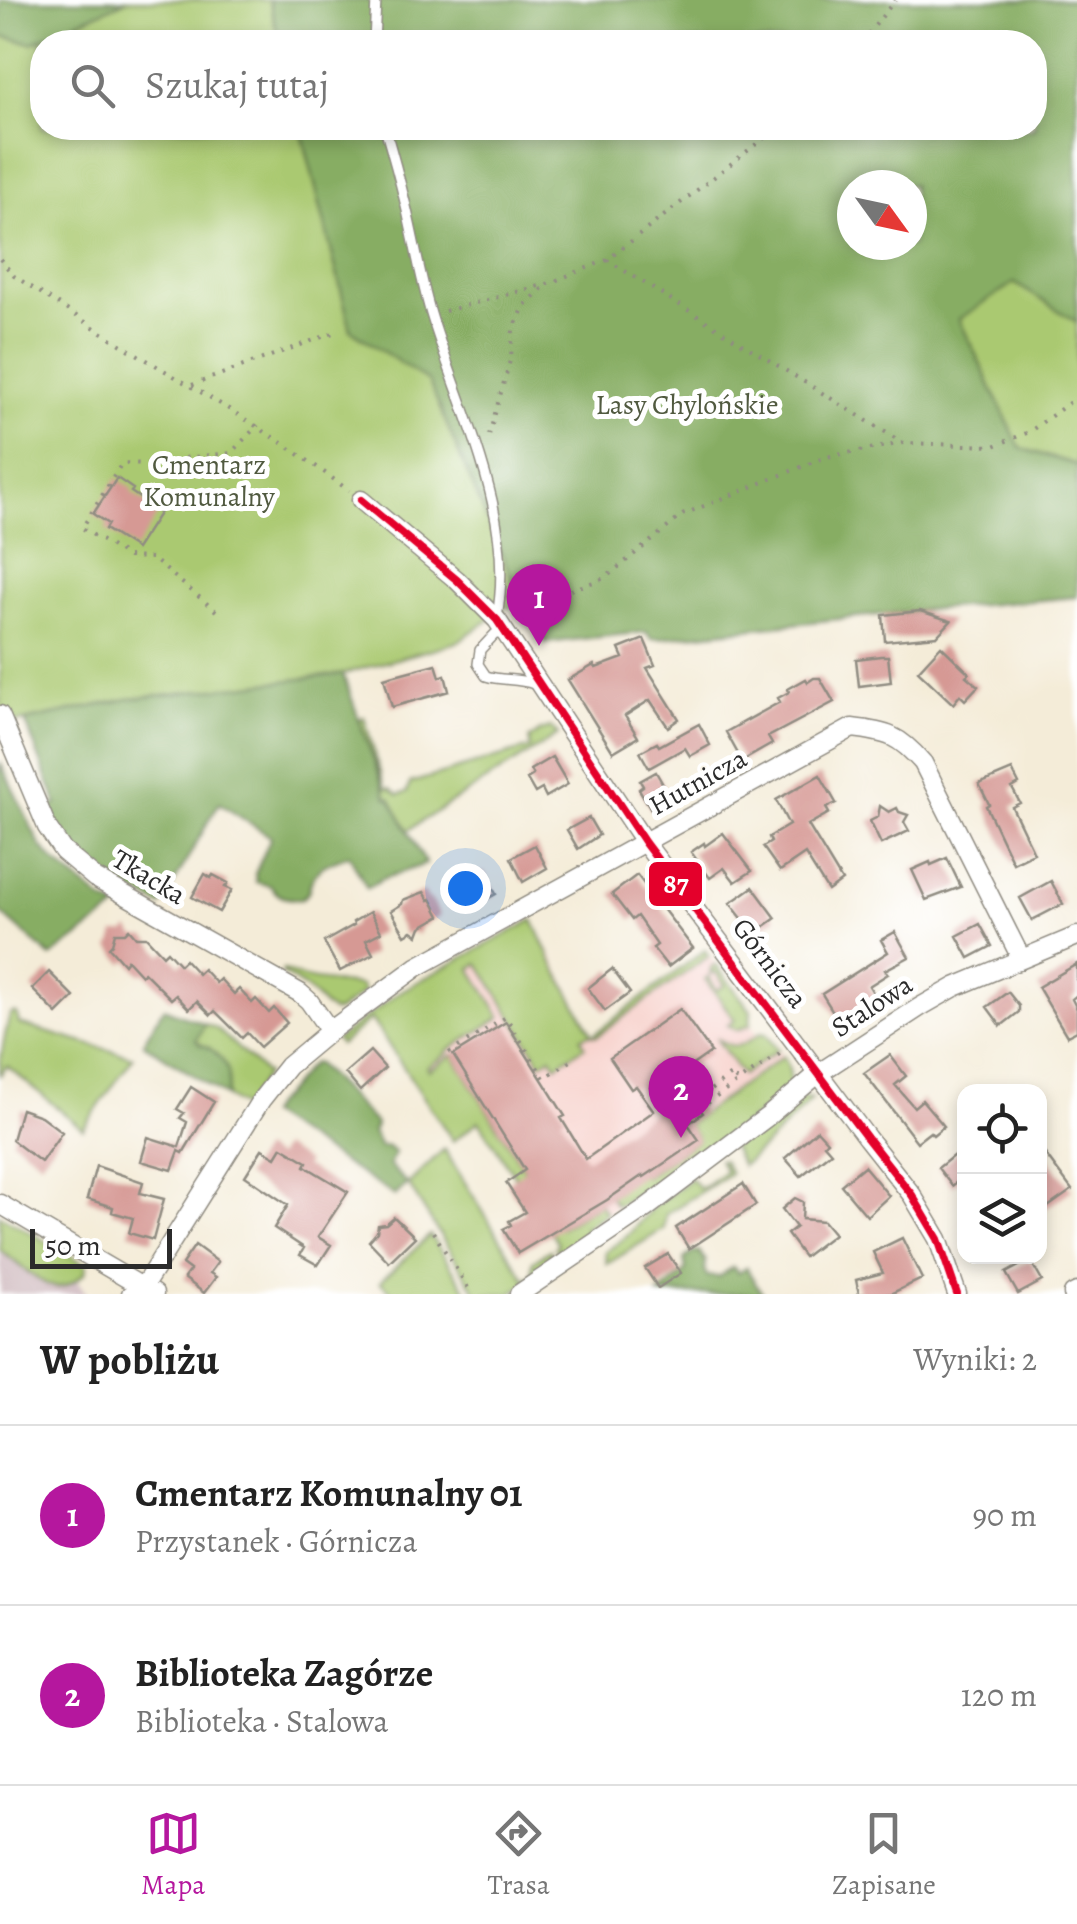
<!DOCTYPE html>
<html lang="pl">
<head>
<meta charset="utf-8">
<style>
  :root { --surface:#fff; --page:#f2f2f2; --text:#222; --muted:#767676; --line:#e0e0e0; --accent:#b5179e }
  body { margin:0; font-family:Alegreya,serif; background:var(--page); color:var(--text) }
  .controls { position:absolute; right:30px; bottom:30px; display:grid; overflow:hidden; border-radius:20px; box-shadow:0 5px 15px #0003 }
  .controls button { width:90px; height:90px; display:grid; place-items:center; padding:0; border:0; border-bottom:2px solid var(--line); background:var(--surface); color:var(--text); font:50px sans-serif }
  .compass { position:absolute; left:837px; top:170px; width:90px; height:90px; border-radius:50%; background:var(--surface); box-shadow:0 5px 15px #0003; rotate:123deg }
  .scale { position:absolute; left:30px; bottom:25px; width:142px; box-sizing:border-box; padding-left:10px; border:5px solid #2b2b2b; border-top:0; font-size:28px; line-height:35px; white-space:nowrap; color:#2b2b2b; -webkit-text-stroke:8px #fff; paint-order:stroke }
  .you { position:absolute; left:465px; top:888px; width:35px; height:35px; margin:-25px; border:8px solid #fff; border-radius:50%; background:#1a73e8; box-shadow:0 0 0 15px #1a73e833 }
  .badge { display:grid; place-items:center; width:65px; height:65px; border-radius:50%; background:var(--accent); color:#fff; font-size:32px; font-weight:700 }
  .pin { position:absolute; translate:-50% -82px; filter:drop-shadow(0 2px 5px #0008) }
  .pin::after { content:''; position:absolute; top:52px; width:35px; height:30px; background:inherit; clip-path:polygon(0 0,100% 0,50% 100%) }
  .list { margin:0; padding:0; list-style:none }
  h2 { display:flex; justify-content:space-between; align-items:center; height:130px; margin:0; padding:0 40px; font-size:42px }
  h2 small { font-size:32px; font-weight:400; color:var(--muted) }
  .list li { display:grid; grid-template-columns:65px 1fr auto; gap:30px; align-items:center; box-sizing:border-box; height:180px; padding:0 40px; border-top:2px solid var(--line) }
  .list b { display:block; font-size:38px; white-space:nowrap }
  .list p { margin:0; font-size:32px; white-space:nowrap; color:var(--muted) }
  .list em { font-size:32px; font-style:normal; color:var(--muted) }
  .icon { flex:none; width:55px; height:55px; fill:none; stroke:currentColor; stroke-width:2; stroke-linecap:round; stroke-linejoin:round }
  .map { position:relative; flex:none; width:1077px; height:1294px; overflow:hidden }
  .search { position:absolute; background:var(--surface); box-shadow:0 5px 15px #0003; left:30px; right:30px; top:30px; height:110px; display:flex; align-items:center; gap:25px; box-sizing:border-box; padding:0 35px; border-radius:40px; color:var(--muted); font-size:38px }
  .sheet { height:490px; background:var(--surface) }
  nav { display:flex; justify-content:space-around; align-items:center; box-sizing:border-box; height:140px; border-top:2px solid var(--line); background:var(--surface); font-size:28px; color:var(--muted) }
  nav a { display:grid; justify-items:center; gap:5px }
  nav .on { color:var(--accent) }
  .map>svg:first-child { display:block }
</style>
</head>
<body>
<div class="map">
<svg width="1077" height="1294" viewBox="0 0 1077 1294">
  <rect width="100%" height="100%" fill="#fff"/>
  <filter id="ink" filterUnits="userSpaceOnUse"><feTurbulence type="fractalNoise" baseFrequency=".01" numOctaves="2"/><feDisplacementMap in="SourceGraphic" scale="20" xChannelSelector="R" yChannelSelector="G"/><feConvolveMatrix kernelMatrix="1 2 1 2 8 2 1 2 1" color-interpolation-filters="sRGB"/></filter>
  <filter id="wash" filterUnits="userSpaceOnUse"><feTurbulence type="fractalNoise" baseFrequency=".0048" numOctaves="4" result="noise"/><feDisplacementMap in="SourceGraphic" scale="40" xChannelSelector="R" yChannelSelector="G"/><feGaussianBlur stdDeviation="2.25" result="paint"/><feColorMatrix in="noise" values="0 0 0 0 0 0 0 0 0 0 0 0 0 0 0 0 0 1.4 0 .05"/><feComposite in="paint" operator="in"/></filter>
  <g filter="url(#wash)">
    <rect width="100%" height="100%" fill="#f4ecd8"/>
    <path fill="#f7d0ca" d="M533 920 593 1034 705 950 751 1011 750 1025 757 1034H766L787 1061 641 1190 559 1244 479 1121 453 1141 371 1018Z"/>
    <path fill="#d2bec2" d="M0 1227 76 1279 87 1294H0Z"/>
    <path fill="#aac971" stroke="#6a7a4e" stroke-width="2.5" d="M126 0H269L280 42H42V128H301L351 330 429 382 522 603 506 608 457 642 343 674 128 699 0 726V36L32 43Z
      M1014 282 1077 322V465L1020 448 959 319Z
      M364 717 385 789 390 788 398 795 407 792 410 783 530 748 529 739 541 731 551 728 558 735 408 830 390 798H387L359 719Z
      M533 920 552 961 593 1035 705 950 709 956 597 1036 588 1034 581 1038 585 1046 556 1065 551 1057 541 1063 479 964 471 968 501 1017 446 1052 447 1054 427 1067 429 1070 453 1055 561 1228 600 1204 606 1213 584 1228 598 1236 563 1259 555 1247 558 1244 479 1121 453 1141 371 1019 340 1045 336 1040 401 991Z
      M716 965 751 1011 750 1025 737 1030 728 1025 735 1020 705 979 708 977 717 990 725 985 715 972 710 974 711 968Z
      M283 970C309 983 336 981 361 986L364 992 338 1011 333 1012 324 1006 307 989 282 973Z
      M13 1013 17 1014 19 1024 133 1057 83 1129 7 1066 0 1075C0 1054 5 1035 10 1015Z
      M205 1024 216 1028 266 1074 244 1108 227 1097C228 1078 230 1061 211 1050 196 1041 208 1052 196 1040Z
      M761 1033 766 1034 778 1050 742 1075 716 1038C737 1052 742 1045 761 1033Z
      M783 1056C790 1066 792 1078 788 1090L658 1193 648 1188 616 1206 610 1197 641 1173 645 1177 698 1140 688 1124Z
      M797 1097 812 1099 768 1143 742 1166 732 1147Z
      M444 1149 525 1279 532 1275 533 1261 550 1250 555 1264 510 1294H477L408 1184Z
      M719 1160H723L730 1173 666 1214 664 1229 607 1264 605 1252 627 1236 653 1207 691 1178 699 1188 705 1186 725 1171Z
      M0 1215 87 1265 85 1273C77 1279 67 1288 55 1287 41 1285 12 1259 0 1250Z
      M430 1235 469 1294H394L380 1282Z"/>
    <path fill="#87ad63" stroke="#596c47" stroke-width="2.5" fill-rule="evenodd" d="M0 0H126L32 43 0 36Z
      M269 0H1077V322L1014 283 959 319 1020 448 1077 465V597L923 610 652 639 646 632 546 643 522 603 429 382 351 330 301 128H1034V42H280ZM852 185H912V245H852Z
      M343 674 387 798H390L426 864 382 879 367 888 349 855C325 864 313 866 308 893L301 899C287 899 278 898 271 886L256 882 255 874 271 837 219 803 161 906C126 886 78 868 57 831 54 824 51 815 48 808L57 804 25 721 128 699Z
      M0 762 40 845 54 861 103 901 118 908 51 957 0 912Z
      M163 1008 205 1024 196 1040 199 1044C214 1047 230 1064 229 1080 229 1086 227 1092 227 1097L143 1043Z
      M313 1063 317 1064 376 1124 372 1132 380 1147 387 1146 395 1153 389 1165 407 1184 395 1196 268 1115C272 1105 276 1103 284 1095 294 1085 301 1072 313 1063Z
      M699 1252 706 1261 705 1270 707 1276 719 1277 733 1267 738 1273 746 1268 763 1294H659L683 1274 686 1269 684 1259 692 1253Z"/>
    <g id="blocks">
      <path fill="#d69994" d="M117 478 133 489 131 492 160 512 136 549 105 529 108 524 93 514Z
        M920 611 951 621 937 636 885 641 883 615Z
        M644 639 655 665 647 668 679 719 668 727 650 700 625 716 638 737 613 752 568 680 594 665 596 668 623 658 619 649Z
        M941 646 969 673 966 676 978 686 965 700 960 695 953 704 918 671Z
        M881 656H888L891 682 859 686 856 659Z
        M436 664 440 677 445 675 449 691 392 707 384 678Z
        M814 678H820L834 702 768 737 772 744 742 761 726 732 780 702 778 698 789 692 788 689 806 679 808 682Z
        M699 724 710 745 690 756 685 748 649 768 640 752 657 743 659 746Z
        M552 757 568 784 546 797 542 789 535 793 527 779 533 775 530 770Z
        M1012 770 1019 784 1012 788 1020 803 1012 807 1034 853 1013 863 986 806 989 804 979 784Z
        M656 772 672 800 652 811 639 789 643 786 640 781Z
        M820 775 836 803 826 808 829 813 808 825 842 881 828 891 805 854 780 871 763 847 771 842 769 837 789 825 776 800Z
        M880 806 889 812 897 808 899 812 908 815 904 822 909 831 881 844 870 821 878 817Z
        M589 818 599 835 578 849 567 830Z
        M723 833 752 871 735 882 724 868 710 878 691 852 704 843 705 846Z
        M535 845 547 868 523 882 511 858Z
        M947 858 961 887 926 900 912 870 930 862 931 865Z
        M484 872 496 894 474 906 463 887 472 882 471 879Z
        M205 874 211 878 213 875 228 883 225 887 232 890 219 912 192 897Z
        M637 875 693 948 668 967 653 948 657 945 637 916 632 920 612 894Z
        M1051 881 1063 904 1032 920 1020 898Z
        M753 887 776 918 758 931 756 928 752 931 730 903Z
        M424 892 429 900 431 899 440 916 421 927 418 935 412 931 405 935 391 911 402 904 403 900Z
        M370 912 381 932 366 940 373 954 340 971 324 942 354 925 353 922Z
        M980 924 992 946 969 958 957 936Z
        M129 929 136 937H146L163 955 167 951 180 965 185 960 198 974 203 969 216 983 220 979 234 994 239 989 252 1003 256 999 269 1013 274 1008 287 1023 260 1047 247 1033 242 1038 215 1011 211 1015 197 1001 189 1009 176 995 171 999 144 972 141 975 127 960 124 964 109 947 112 944 115 933H125Z
        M895 932 909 957 885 970 888 974 869 986 879 1002 842 1026 822 994 888 952 881 940Z
        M1077 964V995L1072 999 1077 1009V1031L1067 1036 1038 987Z
        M612 969 630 993 605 1011 588 988Z
        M49 972 74 997 57 1014 32 989Z
        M1008 992 1019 1006V1012L1001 1026 987 1007Z
        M680 1009 711 1052 681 1073 696 1094 691 1098 703 1113 688 1124 699 1140 644 1177 643 1175 607 1200 518 1253 503 1229 511 1225 509 1221 525 1212 506 1183 525 1170 453 1055 506 1022 565 1116 561 1118 586 1159 654 1111 636 1086 631 1089 610 1058Z
        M370 1051 385 1068 360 1091 345 1073Z
        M890 1055 906 1076 895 1085 914 1107 922 1100 944 1126 933 1135 930 1132 917 1142 864 1073Z
        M191 1087 214 1102 183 1153 179 1151 172 1170 141 1161 148 1137 179 1147 187 1122 180 1118 184 1113 177 1109Z
        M21 1109 41 1116 62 1132 41 1162 12 1140Z
        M817 1130 827 1141 824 1144 831 1152 801 1176 785 1158Z
        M282 1147 307 1162 305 1166 348 1192 318 1237 331 1245 318 1265 300 1255 304 1248 274 1228 288 1205 245 1176 262 1149 276 1157Z
        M964 1147V1176L952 1186 938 1168Z
        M1040 1147 1072 1190 1045 1209 1040 1201Z
        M96 1166 143 1182 140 1193 164 1199 153 1240 129 1233 133 1218 112 1212 113 1207 87 1199Z
        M864 1166 889 1196 867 1216 841 1185Z
        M743 1184 756 1205 689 1249 676 1228Z
        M795 1198 803 1202 802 1219 823 1221 834 1234 804 1257 787 1234 796 1227 782 1209Z
        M394 1217 415 1237 389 1262 369 1241 377 1232 378 1225 386 1224Z
        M902 1238 922 1279 890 1294H859L856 1280 883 1273 873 1252Z
        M195 1245 218 1262 210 1273 216 1277 204 1293 184 1278 190 1270 182 1264Z
        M668 1254 681 1273 658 1288 645 1268Z
        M1030 1260 1042 1281 1018 1294 1006 1273Z"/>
    </g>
  </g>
  <g filter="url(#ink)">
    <use href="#blocks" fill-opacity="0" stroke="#908c82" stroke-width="2.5"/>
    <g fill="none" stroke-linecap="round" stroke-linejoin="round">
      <defs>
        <path id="lane" d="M374 42 376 0
          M385 128C392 152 399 177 405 202 414 239 420 277 431 314 460 411 516 513 497 617
          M503 634H495L480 650 478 664 486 676C502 681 518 678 534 684"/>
        <path id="street" d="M361 500 457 580 497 620 645 843 867 1138 912 1195 938 1239 957 1294
          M0 715 47 827 63 851 95 878 300 993 309 1001 330 1031
          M0 1204 154 1294
          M131 1294 143 1287 261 1100 288 1066 330 1031 417 967 852 728C887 732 899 735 923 763L1021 958
          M519 1294 646 1208 767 1117 819 1073 920 1007 955 987 1077 936
          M1073 1294 1077 1292"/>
      </defs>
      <use href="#lane" stroke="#908c82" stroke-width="12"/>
      <use href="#street" stroke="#908c82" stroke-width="21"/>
      <path stroke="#908c82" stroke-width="4" stroke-dasharray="2.5 8" stroke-linecap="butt" d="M862 42 895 0
        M0 259 14 276C52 300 91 326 130 350 205 395 280 437 349 491
        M607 260 903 443
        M445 311 547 284 607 260 777 128
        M192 385 333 333
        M489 435 511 357 513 330 525 305 543 288
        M216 611 152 558 128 557 82 528 122 463 177 465 182 458 231 453 258 425
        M511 611 605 578 684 514 826 457 903 443 994 446 1029 432 1077 397
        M449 1053 506 1017 544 1078 577 1057
        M694 1102 732 1074 738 1082 781 1053
        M699 1109 738 1082
        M433 1232 472 1294"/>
      <use href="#lane" stroke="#fff" stroke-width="9"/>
      <use href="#street" stroke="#fff" stroke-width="18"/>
      <defs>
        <path id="bus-1" d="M361 500 457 580 497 620 645 843 867 1138 912 1195 938 1239 957 1294"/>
      </defs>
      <use href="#bus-1" stroke="#fff" stroke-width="15"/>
      <use href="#bus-1" stroke="#e4002b" stroke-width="8"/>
    </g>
  </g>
  <g text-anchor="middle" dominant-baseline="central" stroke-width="10" stroke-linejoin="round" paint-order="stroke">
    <g font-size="28" fill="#515a40" stroke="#fff">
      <text x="687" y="405">Lasy Chylońskie</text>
      <text x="209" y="465">Cmentarz<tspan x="209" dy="32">Komunalny</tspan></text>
    </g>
    <g font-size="28" fill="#2b2b2b" stroke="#fff">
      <text transform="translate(698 782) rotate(-29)">Hutnicza</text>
      <text transform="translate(149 877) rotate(31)">Tkacka</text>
      <text transform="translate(770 963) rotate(53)">Górnicza</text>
      <text transform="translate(872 1006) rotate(-33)">Stalowa</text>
    </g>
  </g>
  <rect stroke="#fff" stroke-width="4" x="647" y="860" width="57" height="48" rx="10" fill="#e4002b"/>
  <g font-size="28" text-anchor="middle" font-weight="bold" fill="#fff">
    <text x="676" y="893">87</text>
  </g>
</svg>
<div class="controls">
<button><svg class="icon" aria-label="locate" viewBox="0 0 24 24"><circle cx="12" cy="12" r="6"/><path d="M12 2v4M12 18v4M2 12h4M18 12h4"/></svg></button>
<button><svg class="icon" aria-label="layers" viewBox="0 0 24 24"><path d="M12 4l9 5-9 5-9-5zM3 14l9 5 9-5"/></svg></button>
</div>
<svg class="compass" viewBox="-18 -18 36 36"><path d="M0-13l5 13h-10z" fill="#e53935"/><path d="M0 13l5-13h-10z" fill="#767676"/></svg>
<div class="scale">50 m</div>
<div class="you"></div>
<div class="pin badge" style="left:539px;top:646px">1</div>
<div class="pin badge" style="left:681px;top:1138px">2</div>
<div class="search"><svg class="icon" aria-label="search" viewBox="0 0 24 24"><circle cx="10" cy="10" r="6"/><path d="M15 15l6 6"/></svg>Szukaj tutaj</div>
</div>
<section class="sheet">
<h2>W pobliżu<small>Wyniki: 2</small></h2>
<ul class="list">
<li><span class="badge">1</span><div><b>Cmentarz Komunalny 01</b><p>Przystanek · Górnicza</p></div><em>90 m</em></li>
<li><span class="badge">2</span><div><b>Biblioteka Zagórze</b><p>Biblioteka · Stalowa</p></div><em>120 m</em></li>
</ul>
</section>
<nav>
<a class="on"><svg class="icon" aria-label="map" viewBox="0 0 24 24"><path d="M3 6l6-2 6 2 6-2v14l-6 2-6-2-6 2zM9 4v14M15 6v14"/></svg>Mapa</a>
<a><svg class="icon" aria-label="directions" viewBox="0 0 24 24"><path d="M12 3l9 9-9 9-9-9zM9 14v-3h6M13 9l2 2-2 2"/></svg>Trasa</a>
<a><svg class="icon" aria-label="saved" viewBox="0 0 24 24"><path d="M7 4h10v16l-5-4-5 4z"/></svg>Zapisane</a>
</nav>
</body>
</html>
